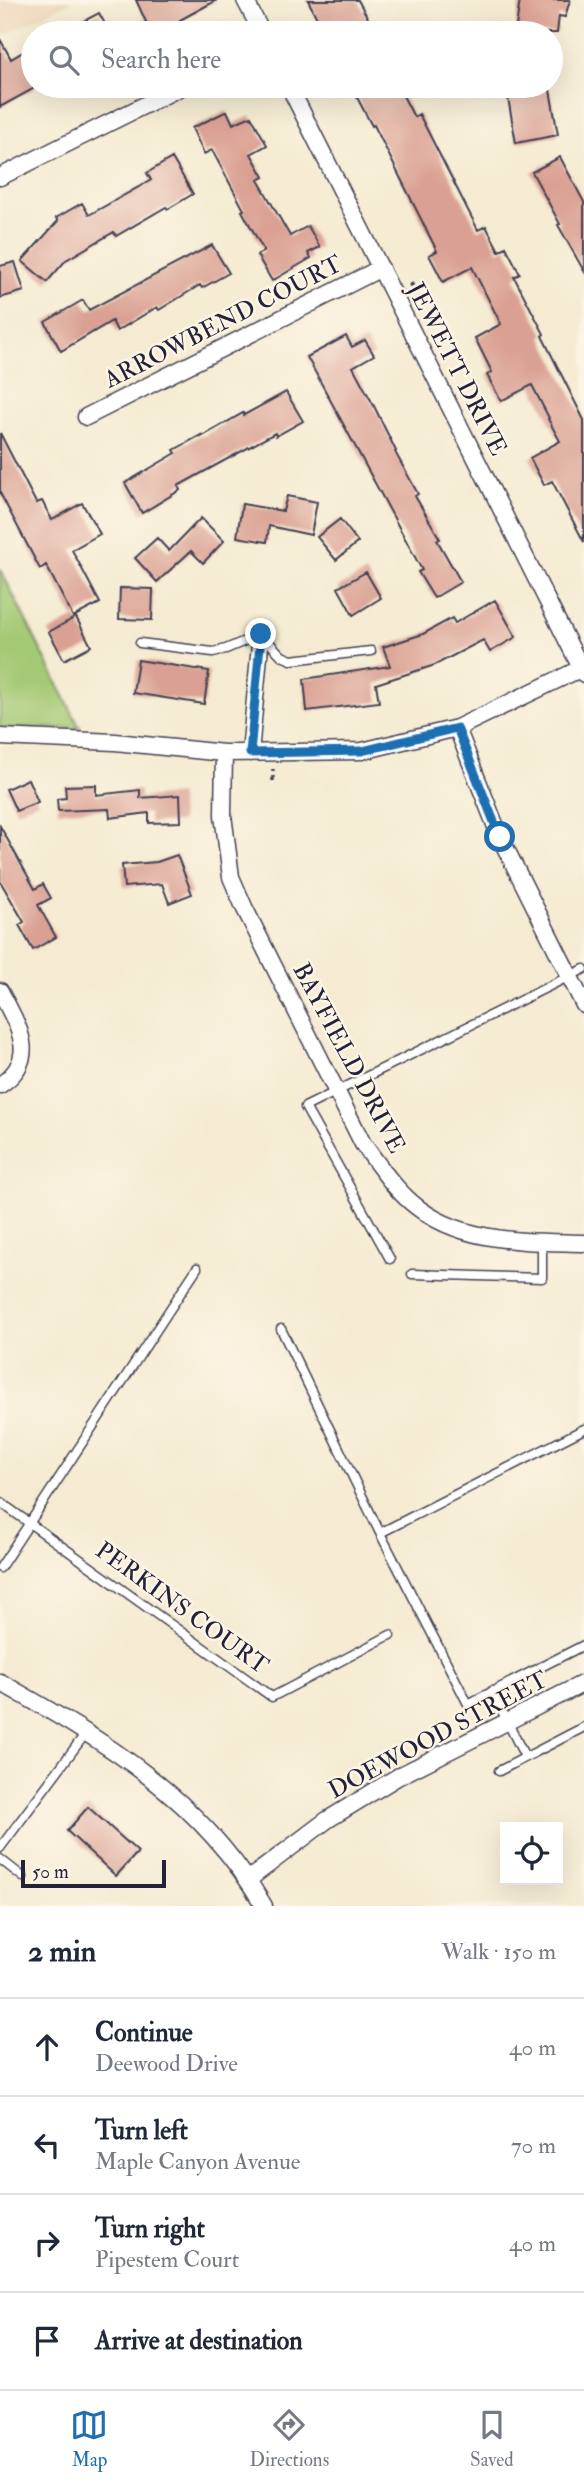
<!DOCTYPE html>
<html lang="en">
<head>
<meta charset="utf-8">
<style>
  :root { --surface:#fff; --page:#f2f2f3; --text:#1f2937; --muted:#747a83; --line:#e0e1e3; --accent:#1f6fb2 }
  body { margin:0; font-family:"IM FELL Double Pica",serif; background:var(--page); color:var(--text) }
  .controls { position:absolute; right:21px; bottom:21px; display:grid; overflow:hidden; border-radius:0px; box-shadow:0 7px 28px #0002 }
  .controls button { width:63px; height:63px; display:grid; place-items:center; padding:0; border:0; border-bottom:2px solid var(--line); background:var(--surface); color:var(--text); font:35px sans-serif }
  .scale { position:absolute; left:21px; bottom:18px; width:145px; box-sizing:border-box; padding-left:7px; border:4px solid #22223b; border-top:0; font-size:19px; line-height:24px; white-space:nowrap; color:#22223b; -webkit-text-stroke:5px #fcf5e5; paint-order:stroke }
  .stop { position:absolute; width:21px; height:21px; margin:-16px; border:5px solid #1f6fb2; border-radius:50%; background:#fff }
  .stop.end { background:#1f6fb2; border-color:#fff; box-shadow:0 2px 7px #0008 }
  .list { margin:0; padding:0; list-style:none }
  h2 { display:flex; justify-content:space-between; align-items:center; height:91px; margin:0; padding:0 28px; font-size:30px }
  h2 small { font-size:23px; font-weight:400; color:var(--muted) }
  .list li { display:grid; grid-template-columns:46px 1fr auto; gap:21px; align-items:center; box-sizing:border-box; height:98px; padding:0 28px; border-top:2px solid var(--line) }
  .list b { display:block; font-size:26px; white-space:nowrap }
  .list p { margin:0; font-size:23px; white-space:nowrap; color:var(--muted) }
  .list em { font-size:23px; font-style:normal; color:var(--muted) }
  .icon { flex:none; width:38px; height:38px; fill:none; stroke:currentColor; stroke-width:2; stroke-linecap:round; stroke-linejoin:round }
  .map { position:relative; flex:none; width:584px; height:1906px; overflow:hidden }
  .search { position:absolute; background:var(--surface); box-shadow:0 7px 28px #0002; left:21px; right:21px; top:21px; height:77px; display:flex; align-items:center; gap:18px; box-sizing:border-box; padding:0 24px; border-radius:38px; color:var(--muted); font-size:26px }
  .sheet { height:483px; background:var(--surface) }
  nav { display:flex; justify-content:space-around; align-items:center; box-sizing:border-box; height:98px; border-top:2px solid var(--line); background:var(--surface); font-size:19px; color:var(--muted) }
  nav a { display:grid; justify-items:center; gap:4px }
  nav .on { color:var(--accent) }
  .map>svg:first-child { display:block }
</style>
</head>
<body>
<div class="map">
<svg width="584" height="1906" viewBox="0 0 584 1906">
  <rect width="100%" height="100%" fill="#fcf5e5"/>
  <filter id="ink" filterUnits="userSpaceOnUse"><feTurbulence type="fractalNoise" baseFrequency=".0143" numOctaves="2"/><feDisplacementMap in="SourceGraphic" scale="14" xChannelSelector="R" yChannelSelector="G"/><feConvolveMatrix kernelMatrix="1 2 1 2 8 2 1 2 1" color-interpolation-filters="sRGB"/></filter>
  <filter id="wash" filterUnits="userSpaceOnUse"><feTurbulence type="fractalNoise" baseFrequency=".00686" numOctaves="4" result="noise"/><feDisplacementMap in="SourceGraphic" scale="28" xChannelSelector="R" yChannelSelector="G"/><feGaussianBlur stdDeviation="1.57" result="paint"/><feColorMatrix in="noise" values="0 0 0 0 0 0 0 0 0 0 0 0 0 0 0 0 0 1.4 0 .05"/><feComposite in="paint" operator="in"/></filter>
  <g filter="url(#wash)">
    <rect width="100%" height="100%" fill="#f5ebd2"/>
    <path fill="#efd6bc" d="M0 0H74L0 37Z"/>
    <path fill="#a4c974" stroke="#637658" stroke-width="2" d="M0 569 80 728 0 729Z"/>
    <g id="blocks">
      <path fill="#daa093" d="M136 0H217L180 20 188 33H151Z
        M308 0H358L376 33H324Z
        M520 0H570L565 17 559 16 557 33H515Z
        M99 13 110 33H61Z
        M0 39 11 59 33 46V89L0 107Z
        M351 86H398L414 117 419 114 478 230 486 226 499 251 506 247 520 274 514 277 544 334 542 336 584 420V542L552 481 544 485 530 458 560 441 548 419 549 418 532 385 501 401 487 375 492 372 475 338 501 324 472 267 443 282 429 255 437 251 374 125 372 126Z
        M550 90 558 135 516 143 508 98Z
        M227 111 233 124 251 116 267 145 251 154 264 177 258 180 290 236 308 226 320 247 308 253 311 258 272 281 257 255 264 251 242 211 244 210 212 150 204 154 192 128Z
        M560 157 584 202V271L558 225 560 224 532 172Z
        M172 158 193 194 168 209 166 207 116 236 114 232 66 260 47 282 22 261 58 221 56 218 82 203 89 215 151 180 147 173Z
        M212 245 229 273 202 288 200 285 159 310 157 307 117 331 112 321 61 351 45 322 83 300 89 310Z
        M15 262 24 291 0 298V266Z
        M346 336 352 347 365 340 374 355 353 367 374 406 396 451 395 452 418 494 415 496 440 539 437 540 461 582 434 598 418 572 422 570 307 357Z
        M286 392 303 421 276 436 275 433 178 486 180 490 142 513 125 483 176 453 174 450 201 435V437L243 413 244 415Z
        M0 433 36 503 42 501 52 520 82 503 100 534 72 550 100 603 73 617 46 565 40 569 0 493Z
        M287 496 317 502 311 535 269 526 267 542 237 537 242 504 283 511Z
        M201 518 224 541 203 563 191 551 157 582 135 558 157 538 169 551Z
        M340 519 358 542 336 560 317 537Z
        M366 572 381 598 353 615 338 588Z
        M120 588 153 589 152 620 119 619Z
        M495 600 516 637 490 652 483 640 435 665 376 684 379 702 307 711 304 679 390 666 383 647 423 634 452 618 455 623Z
        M76 617 91 646 64 660 49 632Z
        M138 660 209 671 204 704 133 693Z
        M28 779 38 802 16 811 6 789Z
        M96 785V795L140 790V798L180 795 181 822 149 823V813L110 818 109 809 58 811 57 799 66 798 65 786Z
        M0 826 35 889 43 884 51 898 38 905 56 937 33 950 19 925 24 922 0 881Z
        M177 855 192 894 169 903 162 884 124 887 122 865 157 862Z
        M88 1807 138 1852 116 1876 67 1831Z"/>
    </g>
  </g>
  <g filter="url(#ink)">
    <use href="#blocks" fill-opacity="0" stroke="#424052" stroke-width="2"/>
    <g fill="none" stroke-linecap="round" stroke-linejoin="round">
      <defs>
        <path id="lane" d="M140 643 213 652 226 649 261 634 282 656 291 660 371 651
          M390 1259 305 1107 584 969
          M412 1274 542 1278V1242
          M281 1329 380 1533 468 1704 584 1645
          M0 1502 272 1697 390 1635
          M380 1533 584 1429
          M0 1568 197 1268
          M492 1691 525 1757
          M499 1771 584 1727
          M0 1848 86 1733
          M0 1859 23 1877"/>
        <path id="street" d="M245 0 262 33
          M289 86 584 674
          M0 177 183 86
          M86 417 381 268
          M457 728 500 837 584 1005
          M0 737 115 742 224 753 362 751 457 728 584 667
          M224 753 223 815 231 877 244 907 363 1144C378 1164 393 1187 412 1203 460 1244 525 1241 584 1243
          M250 753 261 634
          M0 991C17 1025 41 1058 0 1085
          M0 1682C106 1742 201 1798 264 1906
          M249 1879 327 1820 399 1776 584 1683"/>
      </defs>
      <use href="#lane" stroke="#424052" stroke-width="11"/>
      <use href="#street" stroke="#424052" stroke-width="19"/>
      <path stroke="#424052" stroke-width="3.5" stroke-dasharray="5 5" stroke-linecap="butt" d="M409 286 417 282
        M273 781V769"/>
      <use href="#lane" stroke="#fff" stroke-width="8"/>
      <use href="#street" stroke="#fff" stroke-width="16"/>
    </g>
  </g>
  <g fill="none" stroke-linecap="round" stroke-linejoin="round" filter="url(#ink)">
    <path stroke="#1f6fb2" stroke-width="9" d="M261 634 250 753 362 751 457 728 500 837"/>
  </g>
  <g text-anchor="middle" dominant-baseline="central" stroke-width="5" stroke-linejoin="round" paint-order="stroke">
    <g font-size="24" fill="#22223b" stroke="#fcf5e5">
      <text transform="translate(223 322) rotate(-27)">ARROWBEND COURT</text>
      <text transform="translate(457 369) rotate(63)">JEWETT DRIVE</text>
      <text transform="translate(349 1058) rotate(62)">BAYFIELD DRIVE</text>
      <text transform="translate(182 1608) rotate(36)">PERKINS COURT</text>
      <text transform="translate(438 1735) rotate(-28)">DOEWOOD STREET</text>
    </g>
  </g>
</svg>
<div class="controls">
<button><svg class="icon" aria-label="locate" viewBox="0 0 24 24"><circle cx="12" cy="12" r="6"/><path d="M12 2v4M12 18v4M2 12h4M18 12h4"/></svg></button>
</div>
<div class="scale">50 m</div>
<div class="stop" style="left:500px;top:837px"></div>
<div class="stop end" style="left:261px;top:634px"></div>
<div class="search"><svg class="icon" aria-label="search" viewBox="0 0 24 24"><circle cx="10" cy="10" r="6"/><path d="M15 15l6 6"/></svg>Search here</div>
</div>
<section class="sheet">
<h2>2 min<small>Walk · 150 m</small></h2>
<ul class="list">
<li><svg class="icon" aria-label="ahead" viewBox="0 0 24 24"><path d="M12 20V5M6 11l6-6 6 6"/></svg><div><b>Continue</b><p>Deewood Drive</p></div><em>40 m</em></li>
<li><svg class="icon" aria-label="left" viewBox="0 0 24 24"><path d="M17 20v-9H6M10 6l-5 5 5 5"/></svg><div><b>Turn left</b><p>Maple Canyon Avenue</p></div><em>70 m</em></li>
<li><svg class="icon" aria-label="right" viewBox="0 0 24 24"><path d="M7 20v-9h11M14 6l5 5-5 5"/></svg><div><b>Turn right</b><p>Pipestem Court</p></div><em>40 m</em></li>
<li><svg class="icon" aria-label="arrive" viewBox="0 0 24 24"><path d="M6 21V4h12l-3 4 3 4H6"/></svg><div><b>Arrive at destination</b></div></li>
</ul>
</section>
<nav>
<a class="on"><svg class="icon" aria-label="map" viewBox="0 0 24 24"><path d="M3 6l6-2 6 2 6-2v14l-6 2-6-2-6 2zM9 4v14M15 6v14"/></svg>Map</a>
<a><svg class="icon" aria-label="directions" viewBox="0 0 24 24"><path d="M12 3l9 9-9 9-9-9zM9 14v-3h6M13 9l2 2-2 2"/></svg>Directions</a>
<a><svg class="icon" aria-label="saved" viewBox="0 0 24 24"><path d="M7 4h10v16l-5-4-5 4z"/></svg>Saved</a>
</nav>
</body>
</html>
